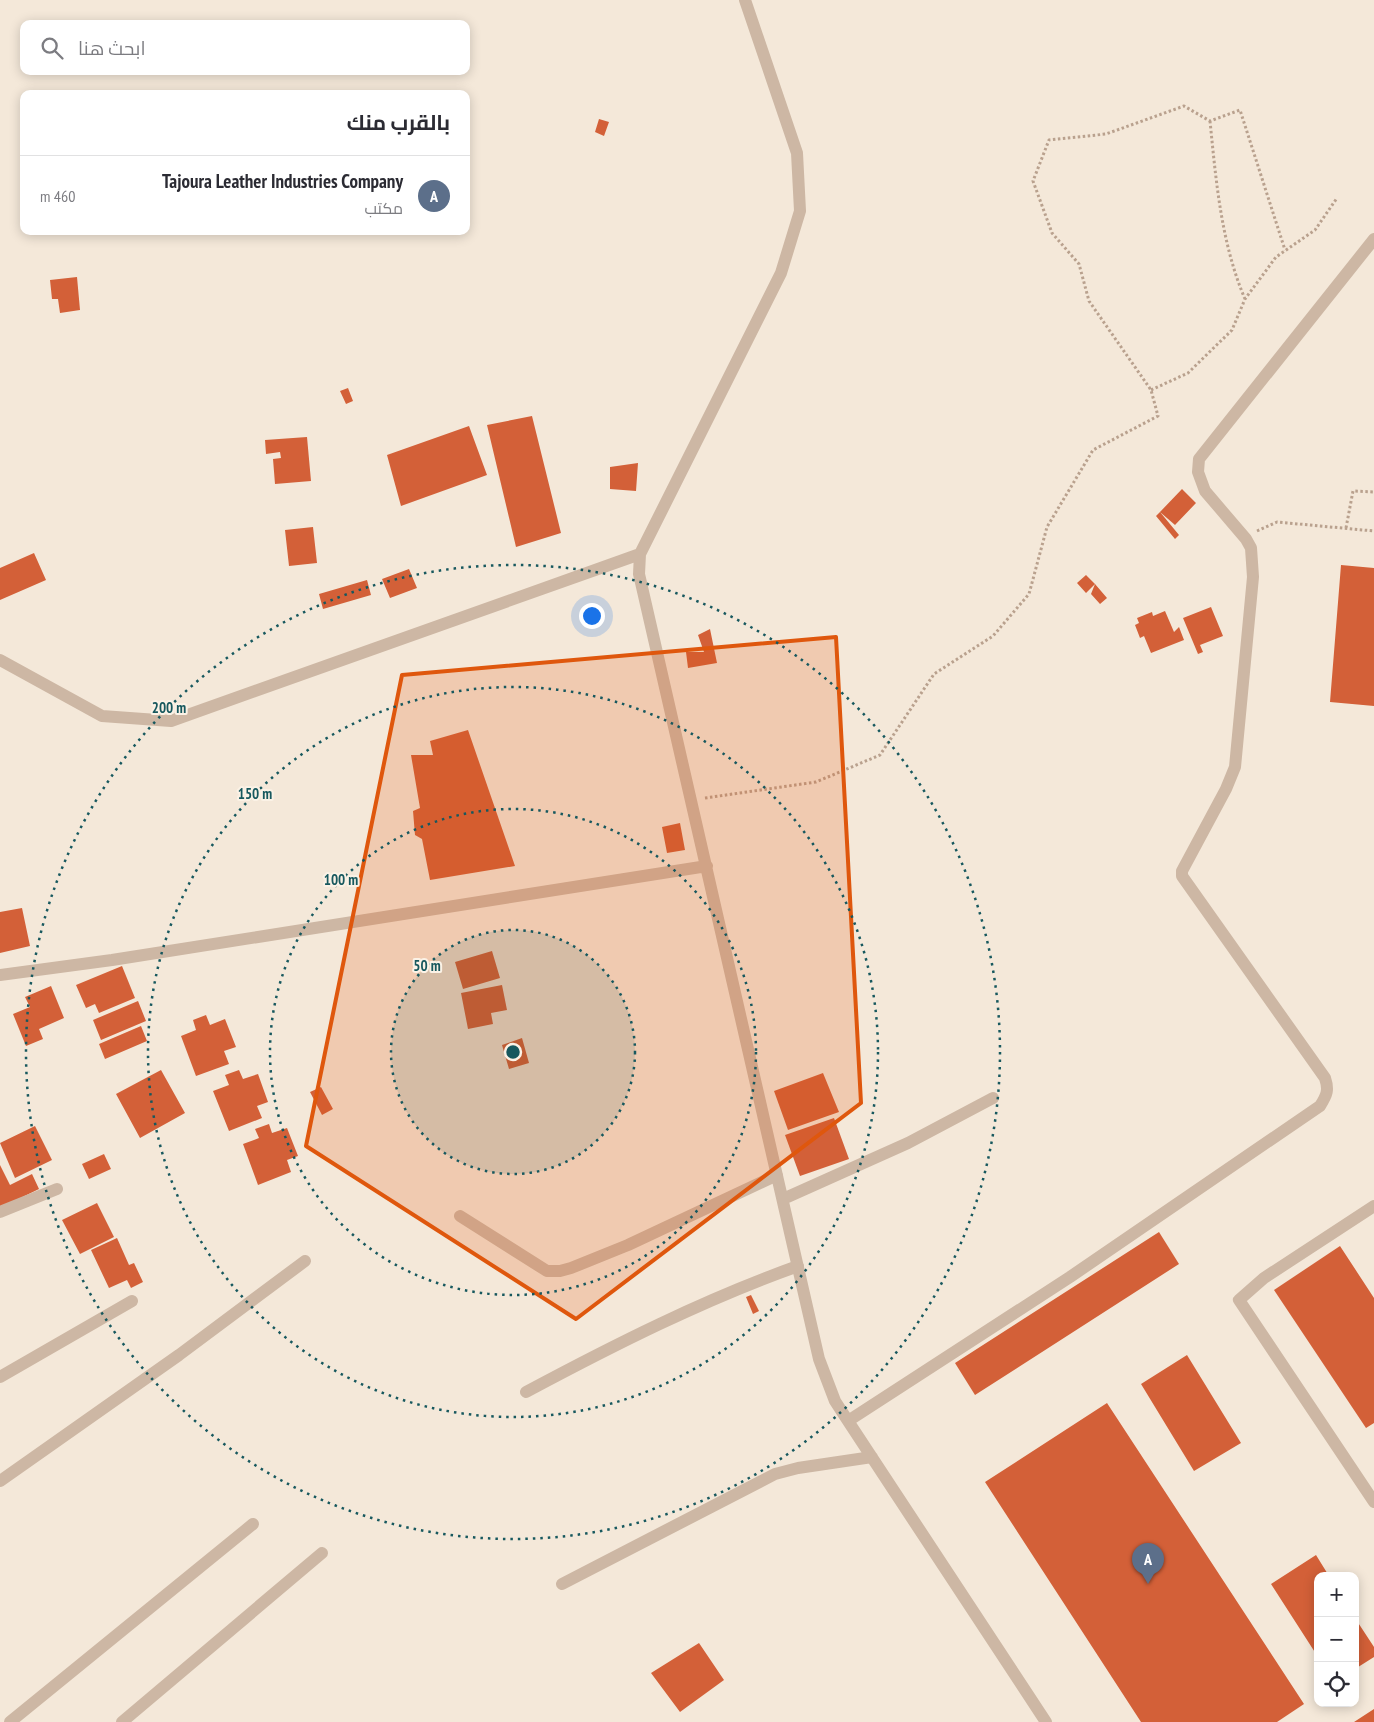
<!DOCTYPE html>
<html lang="ar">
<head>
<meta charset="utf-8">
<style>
  :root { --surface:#fff; --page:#f2f2f3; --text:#2b2b33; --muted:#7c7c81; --line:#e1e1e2; --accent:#17585e }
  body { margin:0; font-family:"PT Sans Narrow",Cairo,sans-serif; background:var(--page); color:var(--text); direction:rtl }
  .controls { position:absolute; right:15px; bottom:15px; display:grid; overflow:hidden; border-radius:10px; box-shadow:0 2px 12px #0003 }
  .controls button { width:45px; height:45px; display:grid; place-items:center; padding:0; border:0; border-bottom:1px solid var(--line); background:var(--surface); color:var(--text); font:25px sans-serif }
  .you { position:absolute; left:591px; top:615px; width:18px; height:18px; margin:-12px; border:4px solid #fff; border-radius:50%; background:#1a73e8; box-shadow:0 0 0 8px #1a73e833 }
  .badge { display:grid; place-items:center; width:32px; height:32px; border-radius:50%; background:var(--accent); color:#fff; font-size:16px; font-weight:700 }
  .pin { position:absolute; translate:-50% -41px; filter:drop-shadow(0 1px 2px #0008) }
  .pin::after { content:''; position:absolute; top:26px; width:18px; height:15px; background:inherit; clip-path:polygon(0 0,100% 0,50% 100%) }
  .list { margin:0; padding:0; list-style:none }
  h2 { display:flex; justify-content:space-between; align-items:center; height:65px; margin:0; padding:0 20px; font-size:21px }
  h2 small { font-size:16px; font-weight:400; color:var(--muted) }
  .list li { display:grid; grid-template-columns:32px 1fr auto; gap:15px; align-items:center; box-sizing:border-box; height:80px; padding:0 20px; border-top:1px solid var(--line) }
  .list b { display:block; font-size:19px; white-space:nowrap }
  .list p { margin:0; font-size:16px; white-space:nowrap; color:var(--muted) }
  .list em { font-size:16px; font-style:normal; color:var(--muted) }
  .icon { flex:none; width:28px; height:28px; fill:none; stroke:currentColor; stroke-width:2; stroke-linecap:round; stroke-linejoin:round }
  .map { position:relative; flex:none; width:1374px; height:1722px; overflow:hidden; direction:ltr }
  .search { position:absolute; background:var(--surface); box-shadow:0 2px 12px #0003; left:20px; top:20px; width:450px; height:55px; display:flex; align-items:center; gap:12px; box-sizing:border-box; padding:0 18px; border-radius:10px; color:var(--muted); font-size:19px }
  .panel { position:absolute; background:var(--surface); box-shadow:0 2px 12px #0003; left:20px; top:90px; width:450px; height:145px; border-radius:10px; direction:rtl }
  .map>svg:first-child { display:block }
</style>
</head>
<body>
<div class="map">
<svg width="1374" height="1722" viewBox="0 0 1374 1722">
  <rect width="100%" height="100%" fill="#f4e8d9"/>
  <path fill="#d36038" d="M599 119 609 122 604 136 595 132Z
    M77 277 80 310 60 313 58 299H52L50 280Z
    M348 388 353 401 346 404 340 391Z
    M532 416 561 533 516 547 487 425Z
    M469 426 487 475 401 506 387 455Z
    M307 437 311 481 275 484 273 459 281 458 280 452 266 454 265 440Z
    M638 463 636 491 610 489V467Z
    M1182 489 1196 503 1175 525 1160 512Z
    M1160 512 1179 535 1175 539 1156 516Z
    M313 527 317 563 289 566 285 530Z
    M34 553 46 580 0 600V568Z
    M1341 565 1374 568V706L1330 702Z
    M409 569 417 588 390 598 382 579Z
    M1086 575 1095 584 1107 598 1100 604 1091 594 1095 584 1086 593 1077 583Z
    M367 580 371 595 323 609 319 594Z
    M1211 607 1223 636 1200 645 1203 652 1198 654 1183 618Z
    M1165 611 1174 632 1179 627 1184 640 1151 653 1144 636 1140 638 1135 625 1139 623 1137 618 1152 612 1153 616Z
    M710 629 717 663 688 668 686 652H704L698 635Z
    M468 730 515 866 430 880 422 839 415 835 413 811 420 808 411 755H433L430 741Z
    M680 823 685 850 667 853 662 827Z
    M22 908 30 946 0 953V912Z
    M492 951 500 978 463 989 455 962Z
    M122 966 135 998 99 1013 95 1004 86 1008 76 985Z
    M502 985 507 1010 491 1013 493 1024 468 1029 461 993Z
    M51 986 64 1018 39 1029 43 1039 26 1046 13 1014 30 1007 25 997Z
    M138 1001 146 1021 101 1040 93 1020Z
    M206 1015 210 1025 225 1019 236 1047 224 1051 229 1064 196 1076 181 1036 196 1030 193 1020Z
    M141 1026 147 1041 105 1059 99 1044Z
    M522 1038 529 1063 509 1069 502 1045Z
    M161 1070 185 1113 140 1138 116 1094Z
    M239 1070 243 1079 258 1074 268 1102 257 1106 262 1118 229 1131 213 1091 229 1085 225 1075Z
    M823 1073 839 1112 788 1130 774 1091Z
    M321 1087 333 1109 322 1115 310 1092Z
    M834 1118 849 1159 800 1176 785 1135Z
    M269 1124 272 1133 287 1128 298 1156 287 1160 291 1172 258 1185 243 1144 259 1138 255 1129Z
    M35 1126 52 1160 15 1178 0 1143Z
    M104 1154 111 1169 89 1179 82 1164Z
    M0 1165 10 1185 32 1174 39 1189 0 1208Z
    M97 1203 114 1237 80 1254 62 1220Z
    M1159 1232 1179 1264 975 1395 955 1363Z
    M117 1238 129 1265 134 1263 143 1282 131 1288 127 1280 109 1288 91 1250Z
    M1340 1246 1374 1298V1423L1366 1428 1274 1290Z
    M751 1295 759 1311 753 1314 746 1297Z
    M1187 1355 1241 1443 1194 1471 1141 1384Z
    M1107 1403 1304 1704 1277 1722H1141L985 1482Z
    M1316 1555 1329 1576H1318V1657L1271 1584Z
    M1355 1618 1374 1647V1657L1355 1669Z
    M699 1643 724 1680 680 1712 651 1673Z
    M1374 1709V1722H1354Z"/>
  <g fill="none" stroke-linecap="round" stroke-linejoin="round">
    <path stroke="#b9a18e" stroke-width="3" stroke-dasharray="2.5 2.5" stroke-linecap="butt" d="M1210 121C1216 180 1221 243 1245 299
      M1151 390 1188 373 1232 330 1245 299 1276 257 1315 230 1337 198
      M1346 528 1353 491 1374 492
      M1257 531 1277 522 1374 531
      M705 798 816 782 880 755 934 674 993 636 1029 594 1047 527 1093 450 1158 416 1151 390 1089 301 1079 264 1052 233 1033 181 1049 140 1106 134 1184 106 1210 121 1240 110 1285 250"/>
    <path stroke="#cdb7a4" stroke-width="12" d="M745 0 797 153 800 211 781 273 640 554 639 574 819 1359 835 1401 848 1421 1046 1722
      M0 660 102 716 171 721 640 554
      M0 975 112 960 707 866
      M783 1199 908 1143 993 1098
      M1374 1206 1264 1278 1239 1300 1374 1502
      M0 1212 57 1189
      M460 1216 547 1271H560L571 1268 628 1245 777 1175
      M0 1377 132 1301
      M526 1392C614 1345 703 1300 798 1266
      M848 1421 1070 1277 1320 1106C1327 1095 1329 1090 1325 1078L1182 876V871L1226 789 1235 767 1253 577 1251 548 1246 539 1205 491 1198 472 1199 459 1374 239
      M0 1481 179 1355 305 1261
      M562 1584 775 1474 798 1468 872 1457
      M10 1722 253 1524
      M122 1722 322 1553"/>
  </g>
  <path fill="#df570d" fill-opacity="0.2" stroke="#df570d" stroke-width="4" stroke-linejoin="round" d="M836 637 861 1103 576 1319 306 1146 402 675Z"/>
  <circle cx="513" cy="1052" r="122" fill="#17585e" fill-opacity=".12"/>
  <g fill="none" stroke="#17585e" stroke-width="2.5" stroke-dasharray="2.5 5">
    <circle cx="513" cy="1052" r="122"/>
    <circle cx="513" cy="1052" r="243"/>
    <circle cx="513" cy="1052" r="365"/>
    <circle cx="513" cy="1052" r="487"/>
  </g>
  <circle cx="513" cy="1052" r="8" fill="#17585e" stroke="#fbf2e6" stroke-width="2.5"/>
  <g font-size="15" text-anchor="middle" font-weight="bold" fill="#17585e" stroke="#fbf2e6" stroke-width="4" stroke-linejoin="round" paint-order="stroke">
    <text x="169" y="713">200 m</text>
    <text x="255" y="799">150 m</text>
    <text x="341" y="885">100 m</text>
    <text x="427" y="971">50 m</text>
  </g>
</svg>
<div class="controls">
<button>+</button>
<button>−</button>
<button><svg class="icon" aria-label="locate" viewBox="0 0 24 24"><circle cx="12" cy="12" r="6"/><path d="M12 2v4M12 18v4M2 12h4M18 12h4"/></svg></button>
</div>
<div class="you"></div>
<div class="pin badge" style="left:1148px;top:1584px;background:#5c6f8a">A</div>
<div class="search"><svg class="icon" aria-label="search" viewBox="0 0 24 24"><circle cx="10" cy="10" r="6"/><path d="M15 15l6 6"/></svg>ابحث هنا</div>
<section class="panel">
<h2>بالقرب منك<small></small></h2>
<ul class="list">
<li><span class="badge" style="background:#5c6f8a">A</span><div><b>Tajoura Leather Industries Company</b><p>مكتب</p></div><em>460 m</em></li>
</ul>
</section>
</div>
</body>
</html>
